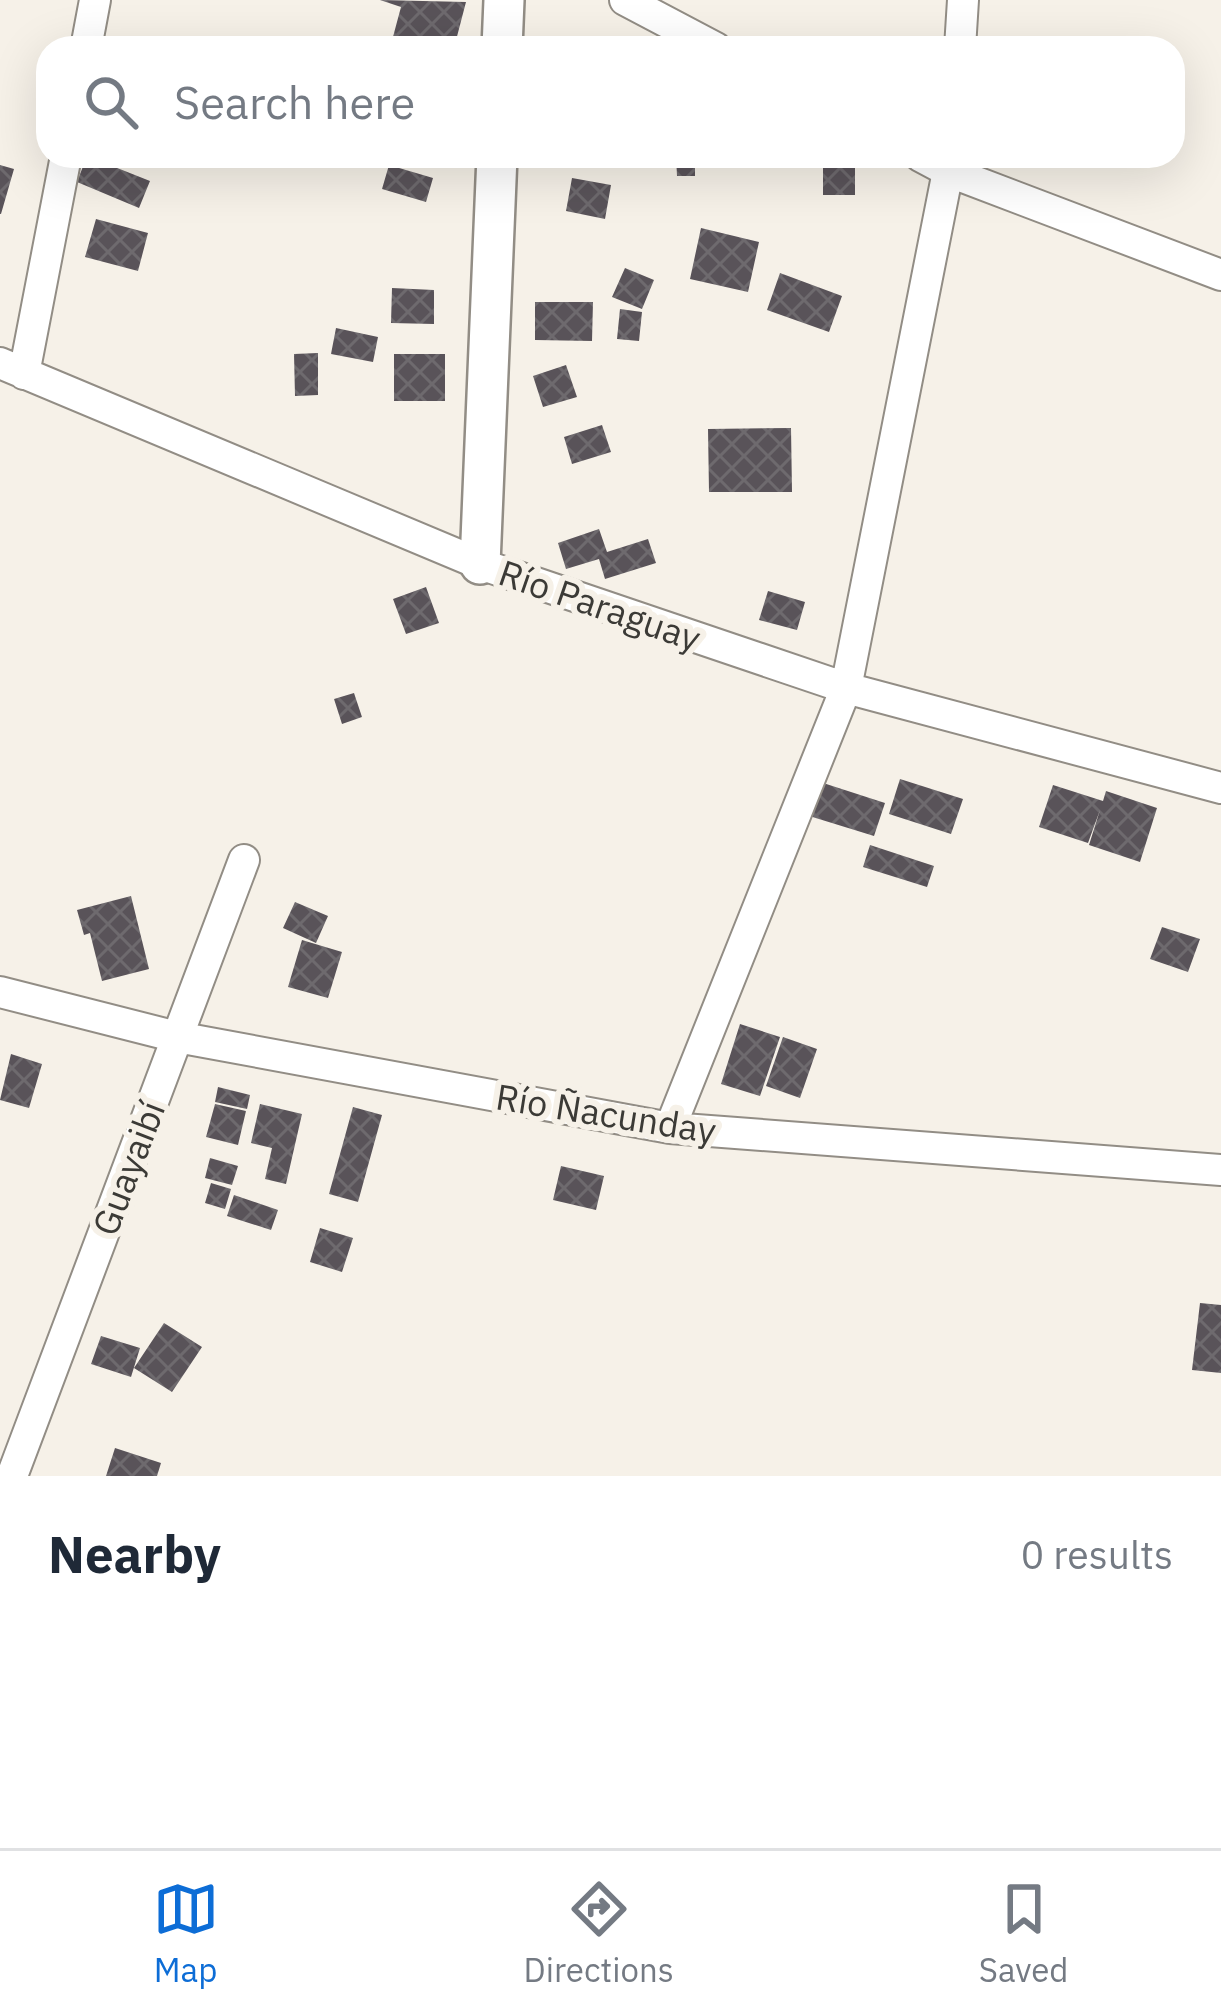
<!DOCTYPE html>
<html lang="en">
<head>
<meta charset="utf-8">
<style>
  :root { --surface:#fff; --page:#f6f6f7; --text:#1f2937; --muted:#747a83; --line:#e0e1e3; --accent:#0d6dd6 }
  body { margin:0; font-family:"IBM Plex Sans",sans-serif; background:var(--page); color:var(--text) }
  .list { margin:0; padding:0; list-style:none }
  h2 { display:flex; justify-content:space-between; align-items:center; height:156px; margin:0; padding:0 48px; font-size:51px }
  h2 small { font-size:39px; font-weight:400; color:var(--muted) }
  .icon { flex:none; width:66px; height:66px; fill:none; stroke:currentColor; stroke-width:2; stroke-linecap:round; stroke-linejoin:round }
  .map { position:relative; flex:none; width:1221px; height:1476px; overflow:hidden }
  .search { position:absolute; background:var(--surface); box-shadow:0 12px 48px #0002; left:36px; right:36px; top:36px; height:132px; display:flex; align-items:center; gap:30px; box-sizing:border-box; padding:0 42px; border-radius:36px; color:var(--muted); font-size:45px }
  .sheet { height:372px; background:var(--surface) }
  nav { display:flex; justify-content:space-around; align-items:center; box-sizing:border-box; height:168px; border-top:3px solid var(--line); background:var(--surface); font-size:33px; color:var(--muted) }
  nav a { display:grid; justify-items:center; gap:6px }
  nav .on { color:var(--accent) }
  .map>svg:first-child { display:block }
</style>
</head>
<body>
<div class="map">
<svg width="1221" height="1476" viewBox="0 0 1221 1476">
  <defs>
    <pattern id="building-cross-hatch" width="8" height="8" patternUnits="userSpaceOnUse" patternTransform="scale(3)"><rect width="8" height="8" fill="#595359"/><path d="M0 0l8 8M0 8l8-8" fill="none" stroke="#6e6a6e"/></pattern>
  </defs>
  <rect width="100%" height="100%" fill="#f6f1e8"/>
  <path fill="url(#building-cross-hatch)" d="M380 0 466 2 454 48H390L401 7Z
    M87 156 150 181 139 208 77 182Z
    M676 156H695V176H677Z
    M823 156H855V195H823Z
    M0 165 14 169 1 214H0Z
    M389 165 433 178 426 202 382 189Z
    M572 178 611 185 605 219 566 211Z
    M96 219 148 233 138 271 85 257Z
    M701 228 759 242 748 292 690 279Z
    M625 268 654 280 642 309 612 297Z
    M780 273 842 296 829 332 767 310Z
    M392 288 434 290V324L391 323Z
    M535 302H593L592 341 535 340Z
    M620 309 642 312 639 341 617 339Z
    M336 328 378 337 373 362 331 354Z
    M318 353V395L295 396 294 354Z
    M394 354H445V401H394Z
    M566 365 577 397 543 407 533 376Z
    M602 425 611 452 572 464 564 437Z
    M791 428 792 492H709L708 429Z
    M599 529 607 552 648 539 656 563 605 579 599 559 566 569 558 543Z
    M426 587 439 623 406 634 393 599Z
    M768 591 805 602 797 630 759 620Z
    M354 693 362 717 342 724 334 699Z
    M900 779 963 799 951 834 889 814Z
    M817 781 885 803 874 836 806 815Z
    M1053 785 1103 801 1106 791 1157 808 1140 862 1089 845 1100 810 1088 843 1039 827Z
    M870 845 934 866 927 887 863 867Z
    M131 896 149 969 102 981 90 933 84 935 77 910Z
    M295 902 328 916 316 943 283 928Z
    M1162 927 1200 939 1188 972 1150 959Z
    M302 940 342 952 328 998 288 987Z
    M740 1024 780 1037 760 1096 721 1084Z
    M783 1037 817 1049 800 1098 766 1086Z
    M11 1054 42 1064 29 1108 0 1100Z
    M218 1087 250 1095 247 1109 215 1102Z
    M215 1104 246 1111 238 1145 206 1137Z
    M260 1104 302 1114 286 1184 265 1179 272 1148 251 1143Z
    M353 1107 382 1115 358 1202 329 1194Z
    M210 1158 238 1166 232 1185 205 1178Z
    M561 1166 604 1176 596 1210 553 1200Z
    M211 1183 231 1189 225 1209 205 1203Z
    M234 1195 278 1210 271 1230 227 1216Z
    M320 1228 353 1238 342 1272 310 1262Z
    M1200 1303 1221 1305V1373L1192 1370Z
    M164 1323 202 1347 172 1392 134 1368Z
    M101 1336 140 1348 131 1377 91 1364Z
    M115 1448 161 1463 157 1476H106Z"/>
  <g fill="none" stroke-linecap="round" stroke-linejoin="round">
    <defs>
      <path id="minor" d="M625 0 716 48
        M86 48 95 0
        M960 48 963 0
        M920 156 950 172 1221 275
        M0 363 480 564 846 688 1221 788
        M24 374 66 156
        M0 992 177 1037 670 1128 1221 1170
        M670 1128 846 688 951 156
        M12 1476 244 860"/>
      <path id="tertiary" d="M502 48 504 0
        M480 564 497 156"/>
    </defs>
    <use href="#minor" stroke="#928d85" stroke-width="34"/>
    <use href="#tertiary" stroke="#928d85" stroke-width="44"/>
    <use href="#minor" stroke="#fff" stroke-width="30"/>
    <use href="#tertiary" stroke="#fff" stroke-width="39"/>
  </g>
  <g text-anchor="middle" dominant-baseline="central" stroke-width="12" stroke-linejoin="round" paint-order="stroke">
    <g font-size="36" fill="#3b3a36" stroke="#f6f1e8">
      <text transform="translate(600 605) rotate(19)">Río Paraguay</text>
      <text transform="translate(606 1113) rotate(9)">Río Ñacunday</text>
      <text transform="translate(128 1168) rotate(-69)">Guayaibí</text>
    </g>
  </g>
</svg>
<div class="search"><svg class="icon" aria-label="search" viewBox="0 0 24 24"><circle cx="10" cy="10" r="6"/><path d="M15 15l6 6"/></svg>Search here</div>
</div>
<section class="sheet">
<h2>Nearby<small>0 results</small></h2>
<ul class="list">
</ul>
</section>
<nav>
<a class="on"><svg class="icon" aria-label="map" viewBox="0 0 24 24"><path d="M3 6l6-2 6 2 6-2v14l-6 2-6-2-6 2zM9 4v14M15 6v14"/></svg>Map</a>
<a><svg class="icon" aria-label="directions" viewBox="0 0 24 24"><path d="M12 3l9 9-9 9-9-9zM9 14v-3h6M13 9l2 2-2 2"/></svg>Directions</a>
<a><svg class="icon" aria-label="saved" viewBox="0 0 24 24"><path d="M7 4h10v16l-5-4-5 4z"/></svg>Saved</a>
</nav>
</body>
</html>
